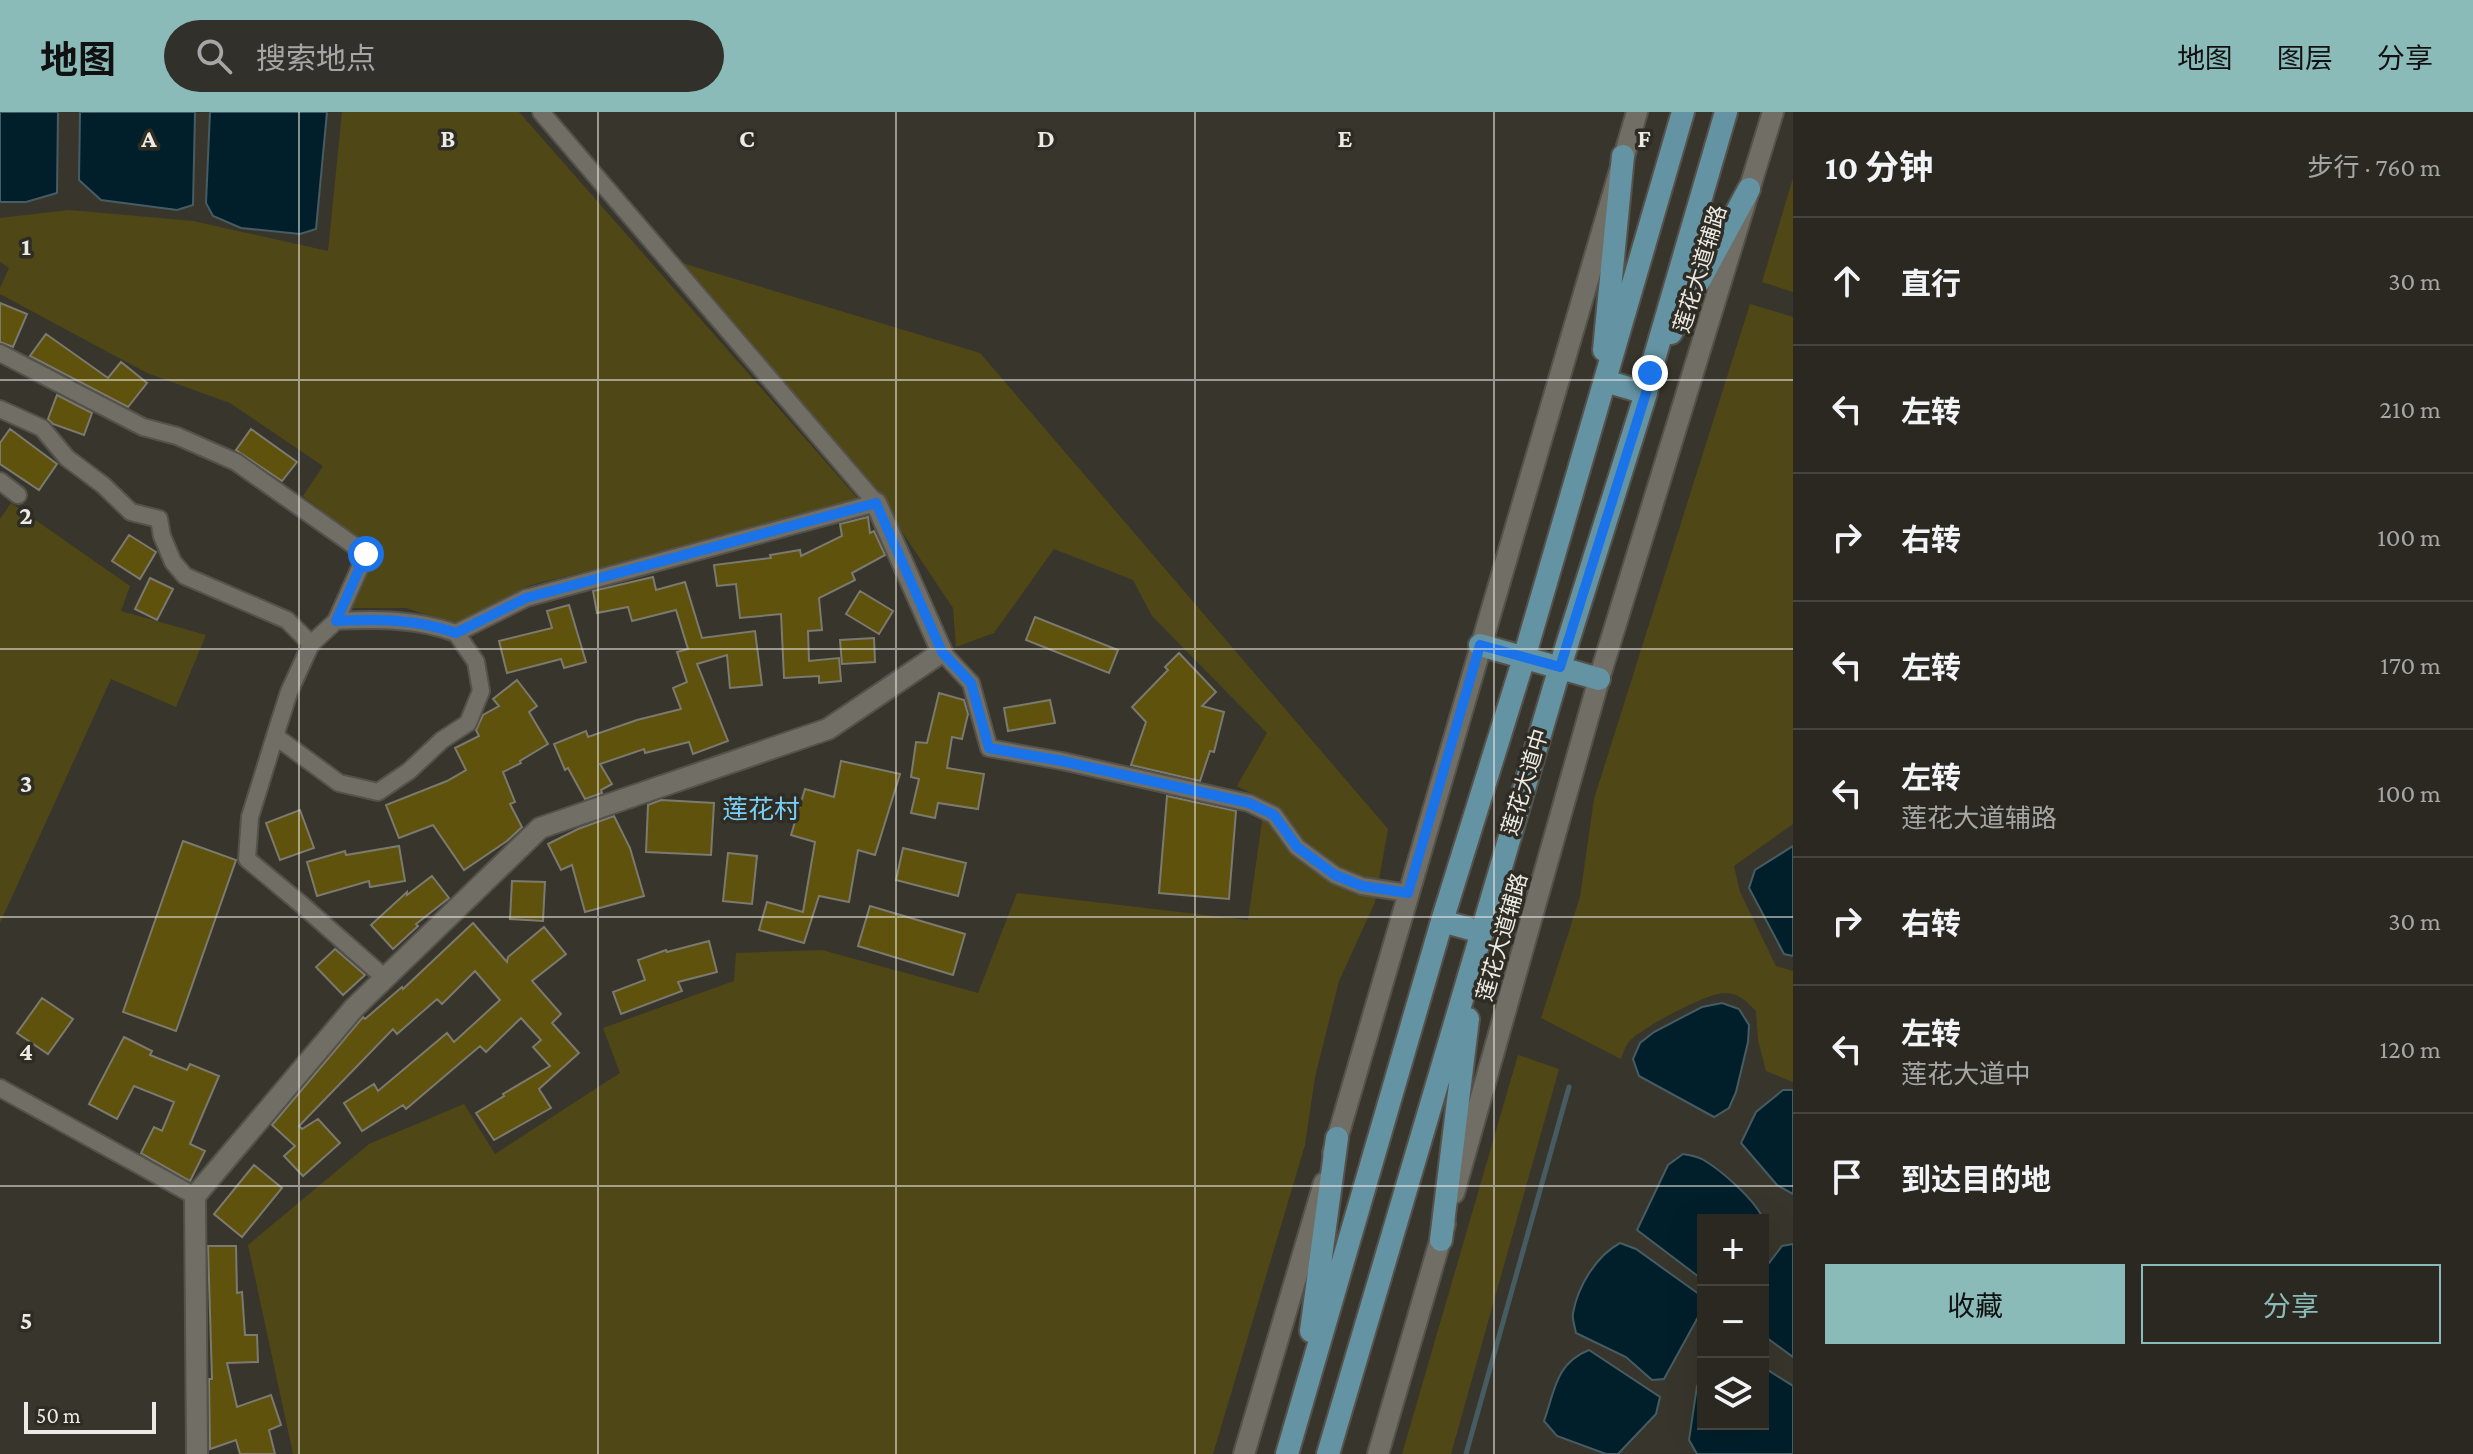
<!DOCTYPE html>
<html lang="zh">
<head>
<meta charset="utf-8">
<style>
  :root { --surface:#2a2821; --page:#32302a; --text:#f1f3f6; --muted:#a5a6a5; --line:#46443f; --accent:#8bbbb9 }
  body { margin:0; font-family:"Crimson Pro","Noto Sans SC",serif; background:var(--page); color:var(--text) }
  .controls { position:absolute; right:24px; bottom:24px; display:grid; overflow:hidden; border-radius:0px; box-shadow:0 8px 32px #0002 }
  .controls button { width:72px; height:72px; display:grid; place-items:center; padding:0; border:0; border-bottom:2px solid var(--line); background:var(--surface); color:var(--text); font:40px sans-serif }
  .scale { position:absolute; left:24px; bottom:20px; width:132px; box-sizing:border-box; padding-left:8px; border:4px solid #ebeae4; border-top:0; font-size:22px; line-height:28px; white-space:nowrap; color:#ebeae4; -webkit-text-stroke:6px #2e2c23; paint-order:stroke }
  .stop { position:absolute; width:24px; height:24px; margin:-18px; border:6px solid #1a73e8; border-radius:50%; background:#fff }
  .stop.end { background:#1a73e8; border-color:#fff; box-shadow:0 2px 8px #0008 }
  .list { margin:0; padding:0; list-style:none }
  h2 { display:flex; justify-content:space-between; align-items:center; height:104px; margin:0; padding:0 32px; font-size:34px }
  h2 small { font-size:26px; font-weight:400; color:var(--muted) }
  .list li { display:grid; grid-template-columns:52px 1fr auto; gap:24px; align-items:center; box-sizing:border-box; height:128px; padding:0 32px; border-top:2px solid var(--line) }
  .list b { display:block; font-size:30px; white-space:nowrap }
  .list p { margin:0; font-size:26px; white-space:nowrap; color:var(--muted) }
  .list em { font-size:26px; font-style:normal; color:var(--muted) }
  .actions { display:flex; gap:16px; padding:24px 32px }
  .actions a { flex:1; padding:18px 0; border:2px solid var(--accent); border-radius:0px; text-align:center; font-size:28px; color:var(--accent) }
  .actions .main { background:var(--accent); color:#111 }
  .icon { flex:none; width:44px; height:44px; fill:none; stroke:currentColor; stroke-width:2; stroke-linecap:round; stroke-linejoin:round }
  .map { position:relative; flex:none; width:1793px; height:1342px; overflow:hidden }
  header { display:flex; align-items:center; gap:48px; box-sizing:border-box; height:112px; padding:0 40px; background:var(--accent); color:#111 }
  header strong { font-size:38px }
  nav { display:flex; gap:44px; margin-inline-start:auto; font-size:28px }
  .search { width:560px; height:72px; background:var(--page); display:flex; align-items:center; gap:20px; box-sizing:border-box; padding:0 28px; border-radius:44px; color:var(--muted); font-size:30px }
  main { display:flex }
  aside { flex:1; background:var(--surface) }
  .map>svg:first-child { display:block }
</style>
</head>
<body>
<header>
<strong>地图</strong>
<div class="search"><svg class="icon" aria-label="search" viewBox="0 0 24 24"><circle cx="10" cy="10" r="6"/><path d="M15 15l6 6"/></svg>搜索地点</div>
<nav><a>地图</a><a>图层</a><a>分享</a></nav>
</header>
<main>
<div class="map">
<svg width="1793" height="1342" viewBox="0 0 1793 1342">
  <rect width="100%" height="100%" fill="#38362c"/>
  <path fill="#504717" d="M342 0H519L860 389 528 474 454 512 406 496H353L375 440 303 384 323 354 230 291 147 261 0 182V176L9 156 0 150V106L69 98 193 109 328 139Z
    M1793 66V180L1762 170Z
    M682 151 980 241 1388 717 1375 790 1339 869 1315 965 1305 1033 1213 1342H293L248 1133 369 1032 464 992 495 1042 620 961 603 916 734 869 736 841 822 838 978 881 1017 781 1248 808 1265 688 1237 674 1267 621 1152 504 1133 468 1054 437 994 521 956 535 953 496 883 391Z
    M1750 192 1793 205V712L1734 754 1740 780 1776 854 1793 859V970L1766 959 1758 928 1756 899C1747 890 1738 880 1724 881 1707 881 1639 917 1629 930 1625 934 1623 942 1621 947L1541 906 1580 785 1594 687Z
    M11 391 130 474 121 499 206 523 176 595 111 567 0 811V407Z
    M1518 943 1559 957 1451 1342H1402Z"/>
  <path fill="#011f2b" stroke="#475c62" stroke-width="2" d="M0 0H58L57 81 26 90H0Z
    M80 0H195L193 93 177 98 101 88 79 68Z
    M210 0H327L316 117 300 122 241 116 213 104 206 91Z
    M1793 734V844L1784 842 1749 776 1755 758Z
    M1722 891 1739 897 1749 913 1748 930 1736 980 1729 996 1714 1005 1639 964 1633 947 1640 931 1654 920 1702 895Z
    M1783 978H1793V1082L1777 1073 1741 1031 1756 1000Z
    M1683 1042C1689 1043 1696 1044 1702 1047 1721 1058 1753 1086 1763 1106V1108H1703V1168L1637 1118 1668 1053Z
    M1620 1131 1636 1137 1703 1185V1196L1664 1267 1652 1268 1626 1245 1576 1221C1575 1215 1572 1207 1573 1201 1578 1174 1596 1144 1620 1131Z
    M1793 1132V1245L1763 1223V1159L1782 1134Z
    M1589 1238 1660 1285 1656 1302 1618 1342H1606L1557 1324 1544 1309C1555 1278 1556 1251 1589 1238Z
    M1763 1255 1793 1274V1342H1697L1689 1328 1697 1274 1703 1265V1312H1763Z"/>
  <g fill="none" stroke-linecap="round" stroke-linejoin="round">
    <path stroke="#475c62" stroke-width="5" d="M1466 1342 1569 975"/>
  </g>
  <path fill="#5e520d" stroke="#7c7a6f" stroke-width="2" d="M0 191 27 202 13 235 0 230Z
    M46 222 108 266 121 250 147 271 128 295 30 244Z
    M57 283 92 301 84 323 53 312 48 307Z
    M10 317 57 352 39 378 0 352V331Z
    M251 317 297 350 282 369 236 338Z
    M868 405 870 421 874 419 885 443 852 461 855 468 819 486 822 518 808 519 809 549 839 546 841 569 819 571V564L784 566 781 502 740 506 736 472 717 474 714 453 771 446 770 443 800 438 801 444 842 424 840 412Z
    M129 423 156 440 140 467 112 449Z
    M653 465 656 478 685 470 702 526 755 519 762 573 730 576 727 543 697 552 728 629 693 642 689 630 645 641 644 637 600 652 612 672 601 678 602 681 585 687 568 656 565 658 554 632 586 619 588 625 637 608 681 597 673 576 687 570 677 540 688 537 676 498 632 509 628 495 597 501 593 479Z
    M150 466 173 477 157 508 135 497Z
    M860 479 893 499 879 522 846 502Z
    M569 493 586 550 564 556 561 547 507 561 499 529 552 516 547 499Z
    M1035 505 1118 538 1109 561 1026 528Z
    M874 526 875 550 842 552 840 528Z
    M1179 541 1216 580 1202 594 1224 600 1214 640 1210 639 1200 669 1131 653 1146 610 1132 595 1168 558 1165 555Z
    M517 568 537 594 529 600 548 632 520 649 521 651 503 660 515 690 510 692 522 715 507 729 464 758 433 713 399 726 386 693 447 669 466 658 455 636 479 624 476 618 483 603 499 594 493 587Z
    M939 581 964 588 968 602 962 627 952 625 947 656 984 662 978 697 938 691 935 706 911 701 919 667 911 665 916 630 927 631Z
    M1050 588 1055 611 1008 619 1004 596Z
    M841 649 900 662 875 743 858 738 849 790 819 784 804 831 759 818 767 790 803 800 815 730 791 723 805 677 834 685Z
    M1167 684 1236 699 1229 787 1159 781Z
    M661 688 714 691 711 743 646 740 648 693Z
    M300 698 314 736 280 748 266 711Z
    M614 704 630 736 644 784 585 800 572 753 561 758 548 732 578 717Z
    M183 729 236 748 176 919 123 900Z
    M399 734 405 769 370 775 369 769 317 784 307 750 345 739 346 743Z
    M903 736 966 751 958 784 896 768Z
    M728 741 757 744 752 792 723 789Z
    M432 764 449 786 416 812 418 814 393 837 371 813 407 780V783Z
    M512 769 545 770 543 809 510 807Z
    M870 794 965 822 953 863 858 834Z
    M473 811 507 850 508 845 544 815 566 842 532 869 561 902 552 911 579 941 539 977 551 996 494 1028 476 1001 504 984 503 982 550 954 533 935 541 928 521 906 486 940 480 934 406 997 403 993 362 1019 344 991 374 972 378 979 447 921 454 930 500 888 475 859 442 892 437 887 397 922 393 917 299 1014 302 1017 318 1007 340 1031 303 1064 284 1044 295 1034 272 1013 363 905 365 907 402 875 403 877Z
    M709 829 717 860 678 870 682 879 621 902 613 880 645 868 638 848 666 838 667 840Z
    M335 837 365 863 343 883 316 855Z
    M42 886 73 907 48 942 17 921Z
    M124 925 152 939 150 943 187 958 190 952 219 964 190 1032 205 1039 190 1069 141 1041 154 1015 162 1019 174 990 134 974 117 1007 89 992Z
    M254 1053 282 1076 242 1125 214 1102Z
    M208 1134H236L237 1181 242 1180 245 1223H257L258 1250 227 1251 237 1295 271 1283 281 1313 269 1318 275 1342H240L236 1328 210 1337 209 1267H212Z"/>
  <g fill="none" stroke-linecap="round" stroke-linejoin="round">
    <defs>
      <path id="minor" d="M0 241 143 315 177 324 236 350 366 442 336 509C378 507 417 507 456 521L526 486 876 391 541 0
        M0 297 42 316 67 346 103 373 131 400 159 407 162 424 173 450 185 464 287 508 311 532
        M0 369 18 383
        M336 509 311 532 289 580 275 624 339 671 378 680 409 659 442 628 468 611 481 579 476 550 456 521
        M942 540 971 571 989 636 1062 649 1249 691 1274 703 1297 735 1335 763 1362 774 1408 781
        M275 624 250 705 247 747 301 792 377 859
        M0 976 195 1084"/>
      <path id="tertiary" d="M1333 1041 1637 0
        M1454 1081 1599 567 1773 0
        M197 1342 195 1084 354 896 540 716 828 617 942 540 876 391
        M1244 1342 1324 1071
        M1378 1342 1445 1112"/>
      <path id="primary" d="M1671 221 1749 77
        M1604 238 1623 44
        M1605 269 1646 281
        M1480 533 1599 567
        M1442 809 1481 820
        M1441 1128 1468 907
        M1311 1219 1337 1026
        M1287 1342 1442 809 1524 546 1683 0
        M1328 1342 1560 555 1646 281 1650 261 1726 0"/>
    </defs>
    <use href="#minor" stroke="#54524b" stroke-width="20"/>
    <use href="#tertiary" stroke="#54524b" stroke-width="24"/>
    <use href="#primary" stroke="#54524b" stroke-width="26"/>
    <use href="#minor" stroke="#716f65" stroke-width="16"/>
    <use href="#tertiary" stroke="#716f65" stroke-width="20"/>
    <use href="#primary" stroke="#6493a4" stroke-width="22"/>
  </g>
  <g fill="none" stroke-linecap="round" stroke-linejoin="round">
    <path stroke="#1a73e8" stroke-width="10" d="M366 442 336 509C378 507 417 507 456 521L526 486 876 391 942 540 971 571 989 636 1062 649 1249 691 1274 703 1297 735 1335 763 1362 774 1408 781 1480 533 1560 555 1646 281 1650 261"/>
  </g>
  <path fill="none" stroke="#ebeae4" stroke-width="2" stroke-opacity="0.55" d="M299 0V1342M598 0V1342M896 0V1342M1195 0V1342M1494 0V1342M0 268H1793M0 537H1793M0 805H1793M0 1074H1793"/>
  <g text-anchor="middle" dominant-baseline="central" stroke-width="7" stroke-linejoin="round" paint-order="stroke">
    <g font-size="22" fill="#ebeae4" stroke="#2e2c23">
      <text transform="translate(1700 157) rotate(-73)">莲花大道辅路</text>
      <text transform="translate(1525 670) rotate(-73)">莲花大道中</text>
      <text transform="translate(1502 825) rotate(-74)">莲花大道辅路</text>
    </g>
    <g font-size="26" fill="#79cff6" stroke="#2e2c23">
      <text x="761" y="697">莲花村</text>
    </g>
  </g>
  <g font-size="26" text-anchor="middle" font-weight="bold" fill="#ebeae4" stroke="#2e2c23" stroke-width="7" stroke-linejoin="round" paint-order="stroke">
    <text x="149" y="35">A</text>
    <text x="448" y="35">B</text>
    <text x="747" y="35">C</text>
    <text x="1046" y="35">D</text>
    <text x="1345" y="35">E</text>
    <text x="1644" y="35">F</text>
    <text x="26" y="143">1</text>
    <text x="26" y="412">2</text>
    <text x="26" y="680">3</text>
    <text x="26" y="948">4</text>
    <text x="26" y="1217">5</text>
  </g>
</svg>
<div class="controls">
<button>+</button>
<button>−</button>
<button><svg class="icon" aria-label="layers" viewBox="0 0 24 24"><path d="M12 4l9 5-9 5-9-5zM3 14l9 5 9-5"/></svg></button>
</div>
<div class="scale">50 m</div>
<div class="stop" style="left:366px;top:442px"></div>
<div class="stop end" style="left:1650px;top:261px"></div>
</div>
<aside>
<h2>10 分钟<small>步行 · 760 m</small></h2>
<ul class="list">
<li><svg class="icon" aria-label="ahead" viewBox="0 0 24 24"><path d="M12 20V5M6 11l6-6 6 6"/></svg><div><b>直行</b></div><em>30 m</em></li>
<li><svg class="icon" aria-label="left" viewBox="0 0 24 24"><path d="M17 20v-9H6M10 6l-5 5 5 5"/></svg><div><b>左转</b></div><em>210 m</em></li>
<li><svg class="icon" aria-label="right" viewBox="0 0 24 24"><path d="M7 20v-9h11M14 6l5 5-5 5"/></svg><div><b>右转</b></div><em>100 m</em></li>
<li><svg class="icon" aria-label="left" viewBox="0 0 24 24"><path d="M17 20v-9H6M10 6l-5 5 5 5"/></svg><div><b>左转</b></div><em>170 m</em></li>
<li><svg class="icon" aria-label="left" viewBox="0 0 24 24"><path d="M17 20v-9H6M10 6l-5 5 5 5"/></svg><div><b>左转</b><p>莲花大道辅路</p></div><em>100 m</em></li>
<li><svg class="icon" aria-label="right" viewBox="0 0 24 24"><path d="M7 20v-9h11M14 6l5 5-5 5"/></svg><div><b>右转</b></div><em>30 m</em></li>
<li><svg class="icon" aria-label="left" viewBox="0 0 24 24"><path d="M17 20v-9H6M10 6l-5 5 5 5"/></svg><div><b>左转</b><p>莲花大道中</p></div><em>120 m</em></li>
<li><svg class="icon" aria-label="arrive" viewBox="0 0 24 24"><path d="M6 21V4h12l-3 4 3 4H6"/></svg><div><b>到达目的地</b></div></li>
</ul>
<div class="actions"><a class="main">收藏</a><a>分享</a></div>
</aside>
</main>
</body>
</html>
